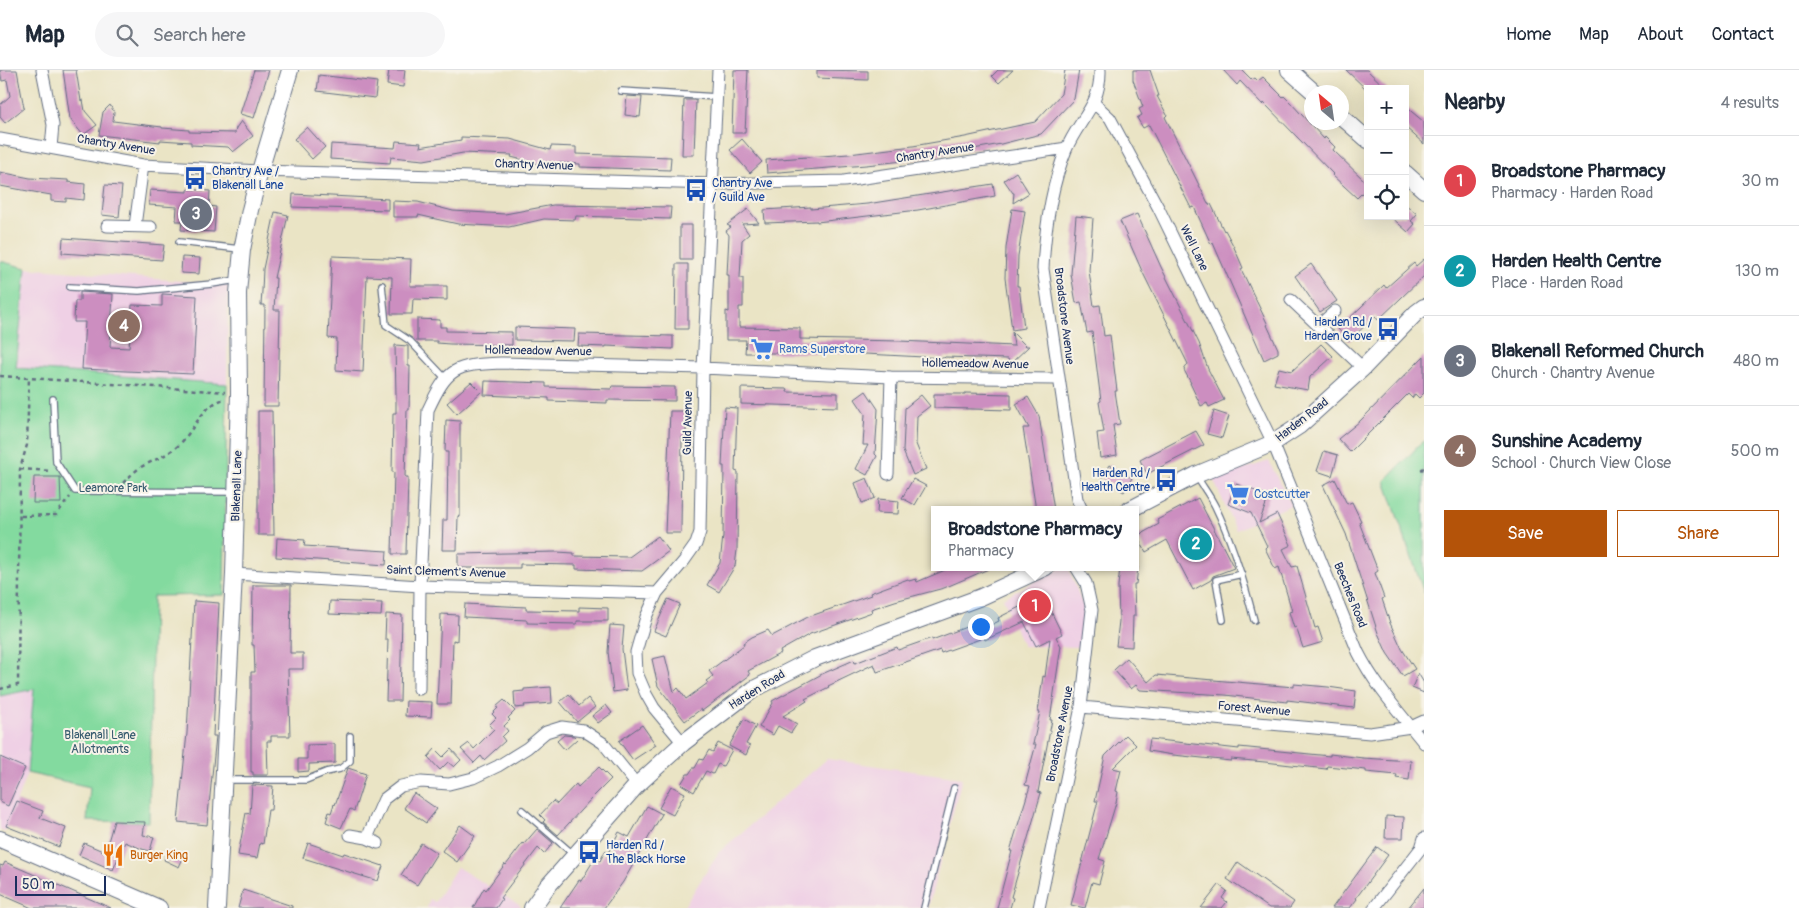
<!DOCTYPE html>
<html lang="en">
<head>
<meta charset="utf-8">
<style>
  :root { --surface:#fff; --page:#f6f6f7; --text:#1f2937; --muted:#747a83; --line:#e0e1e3; --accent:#b45309 }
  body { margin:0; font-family:Pangolin,sans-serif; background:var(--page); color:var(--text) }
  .controls { position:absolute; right:15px; top:15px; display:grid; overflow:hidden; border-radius:0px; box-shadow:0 5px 20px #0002 }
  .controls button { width:45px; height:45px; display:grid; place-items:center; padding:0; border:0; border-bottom:1px solid var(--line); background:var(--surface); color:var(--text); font:25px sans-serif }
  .compass { position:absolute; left:1304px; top:15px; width:45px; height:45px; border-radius:50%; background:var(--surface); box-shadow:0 5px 20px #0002; rotate:331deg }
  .scale { position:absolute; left:15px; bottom:12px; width:91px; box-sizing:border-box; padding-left:5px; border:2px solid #1b2f5e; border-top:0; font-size:14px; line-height:18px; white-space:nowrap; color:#1b2f5e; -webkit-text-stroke:4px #f7f3e8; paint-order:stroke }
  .you { position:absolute; left:980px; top:556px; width:18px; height:18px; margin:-12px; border:4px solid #fff; border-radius:50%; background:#1a73e8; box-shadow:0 0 0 8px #1a73e833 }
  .badge { display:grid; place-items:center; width:32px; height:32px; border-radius:50%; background:var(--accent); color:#fff; font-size:16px; font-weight:700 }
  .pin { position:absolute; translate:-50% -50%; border:2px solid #fff; box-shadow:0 1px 5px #0006 }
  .popup { position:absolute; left:931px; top:436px; width:208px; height:65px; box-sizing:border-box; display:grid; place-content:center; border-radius:0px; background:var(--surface); filter:drop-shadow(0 1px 4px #0005); font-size:16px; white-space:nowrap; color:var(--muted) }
  .popup b { font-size:19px; color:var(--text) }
  .popup::after { content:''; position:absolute; left:50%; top:100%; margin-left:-10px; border:10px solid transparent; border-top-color:var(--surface) }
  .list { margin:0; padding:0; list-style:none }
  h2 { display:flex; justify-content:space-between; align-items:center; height:65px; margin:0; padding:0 20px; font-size:21px }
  h2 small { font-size:16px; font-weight:400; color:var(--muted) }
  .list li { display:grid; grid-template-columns:32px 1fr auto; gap:15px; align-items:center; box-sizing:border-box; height:90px; padding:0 20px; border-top:1px solid var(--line) }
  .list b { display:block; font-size:19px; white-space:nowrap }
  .list p { margin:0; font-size:16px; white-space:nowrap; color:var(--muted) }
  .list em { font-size:16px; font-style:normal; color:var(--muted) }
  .actions { display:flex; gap:10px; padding:15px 20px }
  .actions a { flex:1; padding:11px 0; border:1px solid var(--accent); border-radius:0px; text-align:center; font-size:18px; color:var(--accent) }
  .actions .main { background:var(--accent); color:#fff }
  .icon { flex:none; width:28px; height:28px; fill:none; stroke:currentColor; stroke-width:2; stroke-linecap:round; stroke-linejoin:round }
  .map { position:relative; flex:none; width:1424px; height:838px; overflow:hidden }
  header { display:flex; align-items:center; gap:30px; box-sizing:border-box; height:70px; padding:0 25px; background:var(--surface); border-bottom:1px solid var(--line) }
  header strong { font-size:24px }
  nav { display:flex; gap:28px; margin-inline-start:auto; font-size:18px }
  .search { width:350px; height:45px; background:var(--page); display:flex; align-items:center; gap:12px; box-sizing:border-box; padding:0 18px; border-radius:28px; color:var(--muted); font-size:19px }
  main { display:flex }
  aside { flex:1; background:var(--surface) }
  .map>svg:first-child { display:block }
</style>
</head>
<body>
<header>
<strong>Map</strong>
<div class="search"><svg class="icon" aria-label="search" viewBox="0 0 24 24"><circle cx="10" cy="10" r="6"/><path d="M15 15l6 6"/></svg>Search here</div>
<nav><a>Home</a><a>Map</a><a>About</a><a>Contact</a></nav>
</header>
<main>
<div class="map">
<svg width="1424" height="838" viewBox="0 0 1424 838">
  <rect width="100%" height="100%" fill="#f7f3e8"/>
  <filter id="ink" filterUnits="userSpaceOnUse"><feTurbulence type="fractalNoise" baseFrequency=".02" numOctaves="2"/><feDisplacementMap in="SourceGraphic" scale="10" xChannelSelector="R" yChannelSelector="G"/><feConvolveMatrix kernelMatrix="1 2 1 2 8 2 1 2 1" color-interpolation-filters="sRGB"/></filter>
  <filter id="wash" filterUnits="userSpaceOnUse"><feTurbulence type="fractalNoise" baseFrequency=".0096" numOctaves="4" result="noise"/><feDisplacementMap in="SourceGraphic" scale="20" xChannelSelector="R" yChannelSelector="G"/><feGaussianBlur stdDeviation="1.12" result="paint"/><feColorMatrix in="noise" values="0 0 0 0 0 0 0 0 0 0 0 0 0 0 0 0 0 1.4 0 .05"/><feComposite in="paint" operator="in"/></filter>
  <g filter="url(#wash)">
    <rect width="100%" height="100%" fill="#eae4c5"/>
    <path fill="#efd0e5" d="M26 198 228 215 227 314 16 298Z
      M1269 391 1291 435 1236 460 1213 409Z
      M1063 497H1068L1084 538 1080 577 1023 576 1003 528Z
      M34 619 27 703 5 762 0 759V626Z
      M827 689 962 708 928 838H683L719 782Z
      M457 797 521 836 519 838H427L430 829 435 832Z"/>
    <path fill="#83da9f" stroke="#4f847e" d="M0 191 26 198 16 298 227 314 224 525 153 526 149 752 87 751 90 717 27 703 34 619 0 626Z
      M1424 370V523L1385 411Z"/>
    <g id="blocks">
      <path fill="#cc8ec0" d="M0 0H17L24 38 5 53 0 47V35L10 26 7 10 2 11Z
        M63 0H76L81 31 83 30 85 41 97 55 83 65 70 49Z
        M254 0H269L254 48 240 44Z
        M389 0H405L403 17 387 15Z
        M734 0H748L745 63H732Z
        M817 0 868 1V10L817 8Z
        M998 0H1013L999 13 992 6Z
        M1065 0H1079L1074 29 1041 64 1001 74 913 90 866 95 767 103 766 90 849 84 913 76 965 67 1035 52 1061 24Z
        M1133 0H1150L1159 26H1157L1167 45 1165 47 1209 135 1211 134 1224 161 1225 160 1233 175 1243 198 1241 199 1268 255H1267L1278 279V283L1264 290 1213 173 1211 174 1194 137 1191 138 1149 55 1143 58 1137 48 1142 45 1139 39 1143 37 1133 10Z
        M1223 0H1242L1252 10 1255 8 1258 11 1263 7 1283 27 1284 26 1290 32 1324 69 1325 67 1335 77 1333 80 1368 114V117L1357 128 1332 105 1333 104 1264 33 1263 35 1240 11 1237 15Z
        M1346 0H1367L1387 19H1366Z
        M319 5 377 12 375 28 317 21Z
        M627 26 642 27 640 47 625 45Z
        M684 30H696L694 85H682Z
        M110 35 114 42 113 51 162 57V58L189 60V62L235 63 236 58 241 51 253 66 233 82 228 77 191 75V72L160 70V72L99 65 103 42Z
        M1405 36 1424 52V74L1405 57Z
        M307 57 325 77 312 89 294 69Z
        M461 67 510 69 550 80 551 76 576 77V84L671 87 670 100 580 97V94L544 92 543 95 511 87 512 85 463 83 424 90 391 87 390 93 330 89 331 74 395 78 396 71 421 73 420 77 461 70Z
        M742 69 762 92 750 103 730 80Z
        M0 102 30 108 68 110V112L85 114 84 130 66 128V132L51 131V125L0 116Z
        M1016 102 1029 123 1013 133 1014 123H1013L1004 110Z
        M993 114 995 126 918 140 817 152V151L765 153 764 140 811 137V139L867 134Z
        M105 115 122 116 119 147 102 145Z
        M188 119 210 121 209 136 216 137 214 162 181 160 182 151H176L177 137 149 135 150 120 188 122Z
        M293 124 388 129V140L292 137Z
        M393 131 418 132 453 141 505 144 553 135 671 137 670 149 576 146 575 150 544 149 509 157 458 154 418 145V147H393Z
        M1405 134 1417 144 1411 151 1415 154 1408 162 1390 146H1405Z
        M748 139 759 153 742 154 749 164 742 170 740 208H743V237H739V257L800 258V269L899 271 1014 276 1012 262 1026 276H1029L1011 293 1008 289 945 287 944 288 845 283H745L746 270H726V241L729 242V205H727L729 165 726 161 731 157 727 155Z
        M1012 139 1025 141 1018 186 1017 216H1019L1024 258 1012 260 1005 208 1006 178Z
        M275 142 288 145 274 208H276L274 240H280L278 336H264L265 235H261L262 221 263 199Z
        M1137 144 1161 197 1199 273 1208 299 1224 330 1209 337 1207 333 1201 336 1190 313H1191L1184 300 1188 294 1142 201 1120 151Z
        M1076 146 1093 148 1089 201 1094 236 1100 235 1104 266 1110 265 1117 321H1115L1120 354 1113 355 1117 385 1100 388 1097 363 1104 362 1099 332 1101 331 1094 276 1092 262 1087 263 1081 232 1076 233 1071 204Z
        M680 155H692V190H680Z
        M63 168 164 175 162 190 62 183Z
        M332 186 411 189 410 216H447V230L413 229 412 244H391L392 207 367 206 363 302 336 300 337 269 328 268Z
        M182 187 200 188 199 204 181 203Z
        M1424 189V206L1378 250 1375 246 1349 271 1338 259 1384 215 1386 218 1414 193 1416 196Z
        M676 194H688V259H675Z
        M1311 194 1337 231 1320 242 1295 206Z
        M80 222 113 224 110 277 129 278 132 235 162 236V224L197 226 193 304 82 299 85 252H74L75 231H80Z
        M417 249 440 250V257H446V261L512 262V275L450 274 437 273V271H417Z
        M515 257 575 259 574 271 515 270Z
        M579 264 673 266V279L606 276V277L578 276Z
        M1321 274 1333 286 1310 307 1308 320 1274 314 1279 298 1292 301Z
        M395 275 408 276V296H410L409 340H407L405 407H408L406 484H392L394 402H392L393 343H396V326Z
        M1424 286V323L1419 328 1415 324 1412 328 1408 324 1350 382 1338 369 1360 351Z
        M485 311 546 313V317L611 319 612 316 675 317V331L607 330V333L549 331V328L484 325Z
        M471 312 481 322 457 344 447 333Z
        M741 318 788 319 787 322 838 323V337L741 334Z
        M866 321 878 339 875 384 877 386 867 405 856 399 868 375H863L865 344 855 329Z
        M965 323 1011 324V340L934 338V324H965Z
        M921 325 930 336 917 346 916 374 926 399 913 405 903 381 905 338Z
        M1028 327 1039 346 1054 440H1036L1023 358H1029L1016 334Z
        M725 337 737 338 735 401 738 402 737 480 735 496 719 522 707 515 720 493 723 466 724 396H722Z
        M258 341H272L274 465H258Z
        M670 341H686V367H682L681 463H665Z
        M1214 341 1229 346 1222 368 1207 364Z
        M446 350 460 351V447L458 446 457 480H442L443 450H447L448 382H445Z
        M1196 361 1204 375 1147 404 1140 390Z
        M1324 381 1338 385 1332 406 1317 401Z
        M1110 395 1132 408 1124 422 1102 409Z
        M34 407H60L61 433H33Z
        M867 408 875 428 862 433 855 413Z
        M913 409 926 416 915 435 902 428Z
        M1335 409 1347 434 1352 432 1361 451 1359 452 1378 501 1375 503 1384 528 1382 529 1390 553 1402 579 1415 599 1403 606 1387 583 1378 563 1346 464 1323 415Z
        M1236 414 1269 426 1259 453 1277 444 1291 475 1283 479 1292 497 1297 496 1315 558 1318 557 1323 572 1303 578 1296 557 1294 558 1289 542 1292 541 1279 497 1275 499 1265 478 1267 476 1251 443 1228 434Z
        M1198 428 1234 498 1213 506 1211 510 1193 520 1167 470 1146 482 1137 466 1159 454 1157 450Z
        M878 429 899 431 898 444 877 443Z
        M658 466 669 481 642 501 576 499V495L520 494V498H458V484L557 482 574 483V486L629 487Z
        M277 468 305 470 304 476 387 481 386 495 276 487Z
        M952 497H993L944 518 895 531 871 539 872 542 810 564 780 581 781 583 748 601 750 605 702 641 701 639 685 651 658 616 652 589 665 586 674 622 678 618 686 629 708 613 706 611 713 606 709 601 744 575 743 573 752 567 768 560 772 566 808 547 871 525 870 523 908 509 909 511 916 509 917 512Z
        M1120 497H1138L1136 514H1134L1135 546H1133L1132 577 1116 576 1119 551 1118 516Z
        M253 515H291L290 583H303V599H288L290 666H271V671H267L268 705H253V702H251V602H255L254 575H252Z
        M1043 525 1062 564 1056 567 1061 576 1050 650H1052L1038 722 1041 723 1011 827 1013 828 1010 838H997L1012 781H1010L1030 716 1025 715 1036 674H1033L1040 642H1038L1043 606 1045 607 1050 569 1036 576 1024 552 985 570 981 560 999 551 998 548Z
        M668 529 680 534 666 566 654 561Z
        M194 531 219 533 213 666H216L207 755 178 752 187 663Z
        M330 531 382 533 381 546 329 544Z
        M465 534 526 537V540L579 541V537L608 538V551H577V554L527 553V550L464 547Z
        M386 544 402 545 400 631H386L388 569H385Z
        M441 544 458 545 457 571 453 570 451 634H437Z
        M974 554 980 569 941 583 940 580 877 602 874 594 828 616 829 617 805 629 807 631 783 646 797 654 791 663 778 656 773 665 759 657 773 633 772 631 822 604 854 590 855 593 897 577 898 580 932 568V570Z
        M610 555 624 556 622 579 627 620 613 622 608 582Z
        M1127 588 1148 612 1156 605 1294 617V614L1328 617 1356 621 1354 638 1287 630V632L1225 625 1140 620 1136 615 1131 619 1114 600Z
        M1418 603 1424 613V623L1412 618Z
        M551 617 552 633 524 635 525 637 515 638 514 622 524 621V619Z
        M569 624 579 636 588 628 595 637 577 652 560 632Z
        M504 630 515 641 508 648 510 650 504 656 508 661 502 667 505 671 484 690 481 686 474 693 461 679 469 673 474 679 494 659 489 655 496 648 492 644 498 638 496 637Z
        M406 631 432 632 431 647 405 646Z
        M606 635 612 643 598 653 592 646Z
        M744 649 756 656 746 674 750 676 746 685 729 676Z
        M642 655 656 675 633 690 619 671Z
        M564 665 574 666 577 669 565 680 557 671Z
        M1126 665 1136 675 1113 698 1121 700 1116 721 1118 722 1116 733 1099 789 1105 791 1099 814 1092 812 1085 838 1071 835 1098 731H1095L1105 686Z
        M1150 669 1239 679V677L1330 686V684L1363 688 1411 691 1409 710 1396 708 1397 705 1366 702V700L1327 696 1326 699 1265 692 1231 689V691L1173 685 1148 681Z
        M718 673 732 680 723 696 718 694 713 704 706 701 694 722 681 714 687 704H689L693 698H695L700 689 703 690 709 680 713 682Z
        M335 674V693L309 694V701L298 702V689H307V675Z
        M435 679 443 687 451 679 461 690 454 697 448 692 440 700 428 687Z
        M0 687 25 698 8 736 0 732Z
        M599 697 611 709 591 729 558 765 543 752 545 750 540 745 553 731 557 734 576 714 578 717Z
        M348 698 366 704 354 741 350 739 341 758 326 752 329 742 331 743 334 734 335 735Z
        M252 715 273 716 271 740H268L263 774 260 773 257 788 238 785 246 743 250 744Z
        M671 716 685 723 673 745 659 738Z
        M414 723 437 739 426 753 404 738Z
        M17 731 43 741 40 748 66 758 59 777 6 756Z
        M647 736 662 744 623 812 604 838H560L579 810 581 811 595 788 600 791 605 781 608 783 619 762 629 767Z
        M1386 746 1404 747 1403 768H1385Z
        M114 751 145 752 143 765 154 767 150 781 142 779 125 772 113 800 79 785 84 773 105 782Z
        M460 755 475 766 457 792 442 781Z
        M537 759 553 773 544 784 538 778 500 828 502 829 496 838H473L484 818 486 820 505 794 506 795 523 773 524 774Z
        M308 773 343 785 344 783 383 796 378 811 303 788Z
        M421 773 437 783 417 815 401 805Z
        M1377 777 1388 785 1356 828 1357 829 1350 838H1332Z
        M168 781 184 786 179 797 164 790Z
        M5 792 74 822 111 838H32L0 824V795L3 796Z
        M1238 792 1294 832 1290 838H1269L1227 809Z
        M1219 815 1227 821 1222 828 1227 832 1222 838H1201Z
        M1424 818V838H1408Z
        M243 820 292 836V838H238Z"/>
    </g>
  </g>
  <g filter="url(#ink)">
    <use href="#blocks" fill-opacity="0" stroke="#636e82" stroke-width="1"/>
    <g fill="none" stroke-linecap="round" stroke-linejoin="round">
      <defs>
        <path id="lane" d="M621 21 717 27
          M179 172 240 179
          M382 215 386 255 410 271 446 309
          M70 217 139 221 212 214 237 210
          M53 329 56 392 75 421 235 422
          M1197 407C1203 417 1210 426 1215 436 1233 473 1244 511 1254 550
          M1223 550 1216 510 1242 504
          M226 710H306L326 702 340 699 350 691V666
          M522 740 573 784
          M924 838 954 718"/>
        <path id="street" d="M42 0 53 55 51 78
          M1094 33 1110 48 1159 139 1273 373 1358 582C1375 616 1400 643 1424 673
          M0 69 143 95 260 101 713 114 844 111 1067 78
          M107 156 151 157
          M135 156 143 95
          M1291 230 1363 298
          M1318 256 1335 241
          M888 404 891 307
          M1082 440 1077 429 1043 199C1045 159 1051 117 1066 80 1078 50 1101 36 1100 0
          M234 504 420 516 657 523
          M419 619 420 516 428 340C448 297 455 295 501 293L703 298 891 307 1058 309
          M1081 637 1370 663 1411 657 1424 651
          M683 673 654 638 646 624 637 603 636 582 646 547 657 523 684 491 696 474 700 462 703 298 718 0
          M350 765 367 768 378 773
          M367 768 384 729 401 716 421 712 449 714 473 708 498 696 527 678 546 662 562 657 583 660 603 673 637 715
          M1039 838 1081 637 1092 540 1086 513 1076 497
          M1374 838 1421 778 1424 768"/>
        <path id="secondary" d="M1289 0 1314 22
          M1342 47 1368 70
          M1405 103 1424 120
          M1129 440 1196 405 1273 373 1299 356 1363 298 1416 243 1424 237
          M0 769 159 838
          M217 838 234 504 239 323 238 223 242 180 250 140 260 101 290 0
          M532 838 547 817 637 715 683 673 754 619 815 588 981 527 1046 497"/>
      </defs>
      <use href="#lane" stroke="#636e82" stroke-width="8"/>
      <use href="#street" stroke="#636e82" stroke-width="13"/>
      <use href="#secondary" stroke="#636e82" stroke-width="18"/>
      <path stroke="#636e82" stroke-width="2.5" stroke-dasharray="4 4" stroke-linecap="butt" d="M0 306 225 322
        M1424 398 1422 399 1424 404
        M20 399 51 401
        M123 413C129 407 135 401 141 397 154 390 168 385 179 375 194 360 203 334 225 329
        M21 446 56 445 70 427
        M0 619 18 615 20 399 27 375 29 307"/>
      <use href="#lane" stroke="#fff" stroke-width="5.5"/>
      <use href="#street" stroke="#fff" stroke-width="11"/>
      <use href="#secondary" stroke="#fff" stroke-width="16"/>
    </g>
  </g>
  <defs>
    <symbol id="bus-bare" viewBox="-9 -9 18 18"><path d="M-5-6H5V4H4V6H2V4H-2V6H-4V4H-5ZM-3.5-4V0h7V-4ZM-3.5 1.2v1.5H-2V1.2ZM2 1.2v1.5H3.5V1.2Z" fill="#1a4fb4" stroke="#f7f3e8" stroke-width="2.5" paint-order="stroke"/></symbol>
    <symbol id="supermarket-bare" viewBox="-9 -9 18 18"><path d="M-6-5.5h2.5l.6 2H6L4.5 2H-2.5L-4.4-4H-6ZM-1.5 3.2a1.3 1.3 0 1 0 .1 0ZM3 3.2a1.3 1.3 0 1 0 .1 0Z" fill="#3f7fe0" stroke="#f7f3e8" stroke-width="2.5" paint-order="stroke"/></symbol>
    <symbol id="restaurant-bare" viewBox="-9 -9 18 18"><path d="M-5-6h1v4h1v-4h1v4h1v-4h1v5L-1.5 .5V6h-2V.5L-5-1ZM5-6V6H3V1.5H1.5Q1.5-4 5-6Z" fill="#e8710a" stroke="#f7f3e8" stroke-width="2.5" paint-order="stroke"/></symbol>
  </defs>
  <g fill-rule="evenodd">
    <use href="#bus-bare" x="179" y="92" width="32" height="32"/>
    <use href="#bus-bare" x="680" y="104" width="32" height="32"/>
    <use href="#bus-bare" x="1372" y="243" width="32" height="32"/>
    <use href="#supermarket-bare" x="746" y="263" width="32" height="32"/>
    <use href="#bus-bare" x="1150" y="394" width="32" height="32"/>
    <use href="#supermarket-bare" x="1222" y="408" width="32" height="32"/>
    <use href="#bus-bare" x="573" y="766" width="32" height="32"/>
    <use href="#restaurant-bare" x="97" y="769" width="32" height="32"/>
  </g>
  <g text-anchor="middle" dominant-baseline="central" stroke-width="4" stroke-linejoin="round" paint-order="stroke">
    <g font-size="12" fill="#1b2f5e" stroke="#f7f3e8">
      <text transform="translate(116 75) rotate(9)">Chantry Avenue</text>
      <text transform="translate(935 83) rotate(-9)">Chantry Avenue</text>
      <text transform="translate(534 95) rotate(2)">Chantry Avenue</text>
      <text transform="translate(1194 178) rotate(64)">Well Lane</text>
      <text transform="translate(1064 246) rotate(83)">Broadstone Avenue</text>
      <text transform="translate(538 281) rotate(1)">Hollemeadow Avenue</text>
      <text transform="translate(975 294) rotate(1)">Hollemeadow Avenue</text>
      <text transform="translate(1302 350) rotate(-38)">Harden Road</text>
      <text transform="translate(688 353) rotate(-89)">Guild Avenue</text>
      <text transform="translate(237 416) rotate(-88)">Blakenall Lane</text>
      <text transform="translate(446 502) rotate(2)">Saint Clement's Avenue</text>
      <text transform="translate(1350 525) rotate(68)">Beeches Road</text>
      <text transform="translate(757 620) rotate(-32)">Harden Road</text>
      <text transform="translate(1254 639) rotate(5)">Forest Avenue</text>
      <text transform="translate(1060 664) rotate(-79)">Broadstone Avenue</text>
    </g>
    <g font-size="12" fill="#164399" stroke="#f7f3e8" text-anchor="start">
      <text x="212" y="101">Chantry Ave /<tspan x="212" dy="14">Blakenall Lane</tspan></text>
      <text x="712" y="113">Chantry Ave<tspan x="712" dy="14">/ Guild Ave</tspan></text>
      <text x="1372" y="252" text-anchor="end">Harden Rd /<tspan x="1372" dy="14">Harden Grove</tspan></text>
      <text x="1150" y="403" text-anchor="end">Harden Rd /<tspan x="1150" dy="14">Health Centre</tspan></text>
      <text x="606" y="775">Harden Rd /<tspan x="606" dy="14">The Black Horse</tspan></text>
    </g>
    <g font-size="12" fill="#366cbe" stroke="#f7f3e8" text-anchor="start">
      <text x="779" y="279">Rams Superstore</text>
      <text x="1254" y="424">Costcutter</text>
    </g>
    <g font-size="12" fill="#355a6e" stroke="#f7f3e8">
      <text x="113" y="418">Leamore Park</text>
      <text x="100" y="665">Blakenall Lane<tspan x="100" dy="14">Allotments</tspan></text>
    </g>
    <g font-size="12" fill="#c56008" stroke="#f7f3e8" text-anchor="start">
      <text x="130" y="785">Burger King</text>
    </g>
  </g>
</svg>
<div class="controls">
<button>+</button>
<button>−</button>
<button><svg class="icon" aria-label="locate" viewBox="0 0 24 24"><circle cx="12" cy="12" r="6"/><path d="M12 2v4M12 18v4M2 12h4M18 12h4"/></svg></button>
</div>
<svg class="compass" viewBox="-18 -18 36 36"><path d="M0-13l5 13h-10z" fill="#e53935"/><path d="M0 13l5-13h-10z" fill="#747a83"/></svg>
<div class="scale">50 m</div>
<div class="you"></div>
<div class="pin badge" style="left:1035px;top:536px;background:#e0444e">1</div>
<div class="popup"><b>Broadstone Pharmacy</b>Pharmacy</div>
<div class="pin badge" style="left:1196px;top:474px;background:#0f9aa8">2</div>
<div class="pin badge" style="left:196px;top:144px;background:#6b7280">3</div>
<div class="pin badge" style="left:124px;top:256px;background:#8d6e63">4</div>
</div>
<aside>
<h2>Nearby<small>4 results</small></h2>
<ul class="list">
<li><span class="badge" style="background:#e0444e">1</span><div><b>Broadstone Pharmacy</b><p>Pharmacy · Harden Road</p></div><em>30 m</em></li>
<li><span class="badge" style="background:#0f9aa8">2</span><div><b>Harden Health Centre</b><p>Place · Harden Road</p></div><em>130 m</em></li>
<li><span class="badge" style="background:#6b7280">3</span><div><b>Blakenall Reformed Church</b><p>Church · Chantry Avenue</p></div><em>480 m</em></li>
<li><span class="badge" style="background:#8d6e63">4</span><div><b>Sunshine Academy</b><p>School · Church View Close</p></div><em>500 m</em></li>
</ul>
<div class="actions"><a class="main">Save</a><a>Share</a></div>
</aside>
</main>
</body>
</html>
